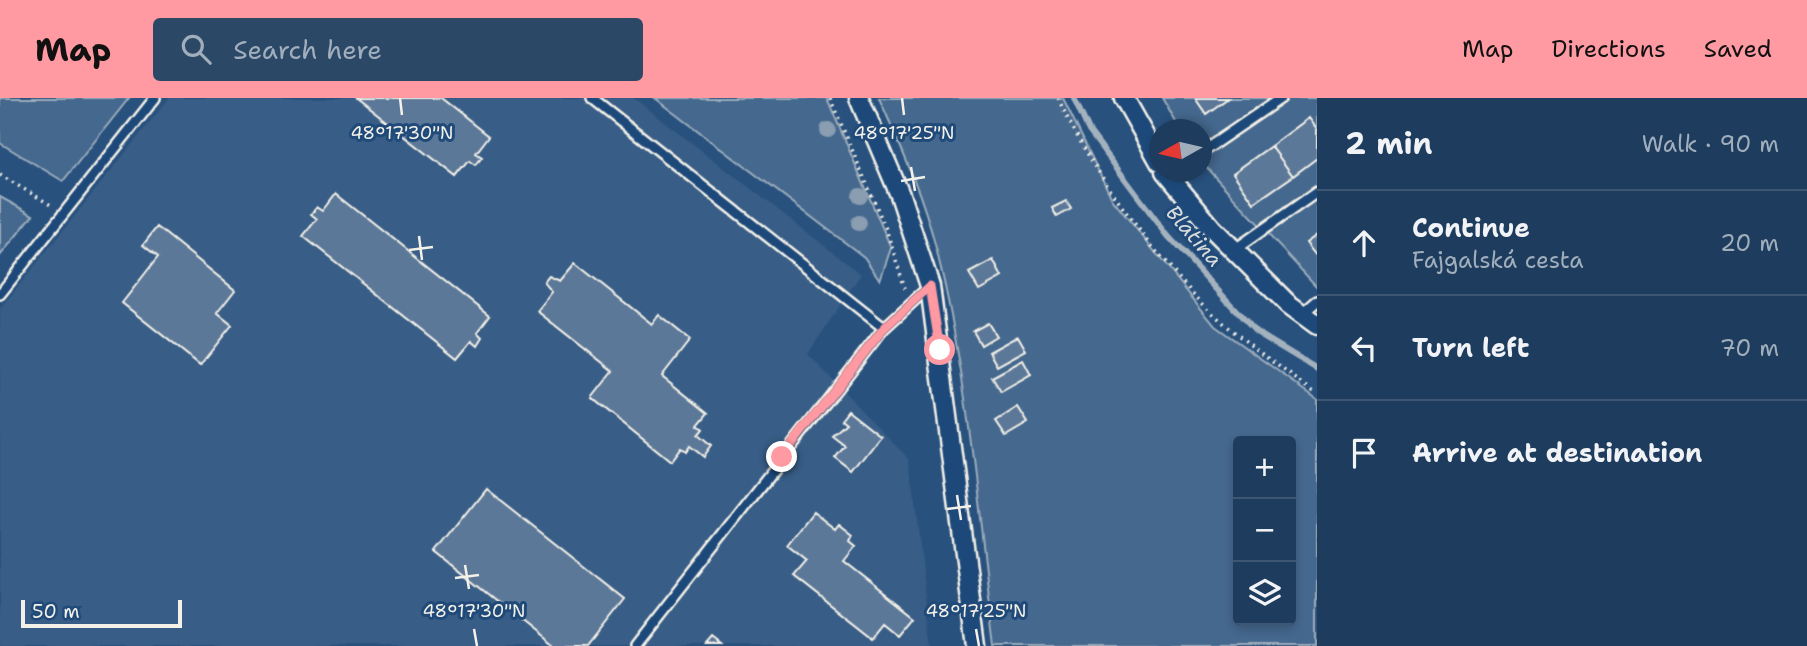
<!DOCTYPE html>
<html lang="en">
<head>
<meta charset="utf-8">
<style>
  :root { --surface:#1e3d5e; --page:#2b4867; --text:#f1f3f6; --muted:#a1aebc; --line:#3c5673; --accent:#ff9aa2 }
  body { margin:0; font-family:"Shantell Sans",sans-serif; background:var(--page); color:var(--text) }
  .controls { position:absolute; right:21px; bottom:21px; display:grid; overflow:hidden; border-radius:7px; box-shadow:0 4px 10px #0003 }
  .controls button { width:63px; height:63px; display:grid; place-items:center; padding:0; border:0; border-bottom:2px solid var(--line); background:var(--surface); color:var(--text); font:35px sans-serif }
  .compass { position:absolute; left:1149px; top:21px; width:63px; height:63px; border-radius:50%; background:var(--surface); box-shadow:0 4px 10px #0003; rotate:262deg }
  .scale { position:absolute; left:21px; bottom:18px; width:161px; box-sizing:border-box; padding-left:7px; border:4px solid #f4f1e8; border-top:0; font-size:19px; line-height:24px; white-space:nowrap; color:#f4f1e8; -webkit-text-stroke:5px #1f4a7a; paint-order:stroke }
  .stop { position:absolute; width:21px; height:21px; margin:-16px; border:5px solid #ff9aa2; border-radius:50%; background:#fff }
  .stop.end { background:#ff9aa2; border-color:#fff; box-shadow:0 2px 7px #0008 }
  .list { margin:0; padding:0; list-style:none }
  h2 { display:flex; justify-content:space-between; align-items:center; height:91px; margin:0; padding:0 28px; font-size:30px }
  h2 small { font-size:23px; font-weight:400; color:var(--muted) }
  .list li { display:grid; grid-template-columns:46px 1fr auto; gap:21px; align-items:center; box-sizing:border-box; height:105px; padding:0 28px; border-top:2px solid var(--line) }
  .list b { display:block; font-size:26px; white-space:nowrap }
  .list p { margin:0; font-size:23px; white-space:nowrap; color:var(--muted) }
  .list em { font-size:23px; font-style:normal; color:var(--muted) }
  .icon { flex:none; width:38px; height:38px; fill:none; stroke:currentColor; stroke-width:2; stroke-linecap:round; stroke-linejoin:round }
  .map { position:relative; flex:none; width:1317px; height:548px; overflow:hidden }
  header { display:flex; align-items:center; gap:42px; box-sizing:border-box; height:98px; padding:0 35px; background:var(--accent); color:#111 }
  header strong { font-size:33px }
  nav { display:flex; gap:38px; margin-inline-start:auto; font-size:24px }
  .search { width:490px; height:63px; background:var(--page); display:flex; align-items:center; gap:18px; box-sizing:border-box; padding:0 24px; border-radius:7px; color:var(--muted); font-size:26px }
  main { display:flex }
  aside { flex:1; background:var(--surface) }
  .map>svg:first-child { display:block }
</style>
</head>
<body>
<header>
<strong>Map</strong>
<div class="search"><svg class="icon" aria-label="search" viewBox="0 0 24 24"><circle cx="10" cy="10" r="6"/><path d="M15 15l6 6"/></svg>Search here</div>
<nav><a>Map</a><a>Directions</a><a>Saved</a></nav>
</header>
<main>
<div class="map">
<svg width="1317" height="548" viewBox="0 0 1317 548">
  <rect width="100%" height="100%" fill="#28517e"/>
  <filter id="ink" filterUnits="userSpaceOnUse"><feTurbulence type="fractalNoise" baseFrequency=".0143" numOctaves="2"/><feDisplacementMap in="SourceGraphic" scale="14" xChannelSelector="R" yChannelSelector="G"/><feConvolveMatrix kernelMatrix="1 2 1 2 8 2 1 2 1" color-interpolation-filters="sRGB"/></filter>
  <g filter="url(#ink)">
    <path fill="#375d86" d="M169 0H634L861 176 808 256 910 362 932 548H0V211Z"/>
    <path fill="#45688e" stroke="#9cacbb" stroke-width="2" fill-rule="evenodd" d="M0 0H129L63 83 0 45Z
      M655 0H827L891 150 880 182 864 159Z
      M879 0H1063L1112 101 1215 228 1317 301V548H995C978 417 969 282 937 154 924 100 902 51 879 0ZM1238 343H1291V522H1238Z
      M1162 0H1317V189L1202 65V32L1180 31Z
      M0 99 33 117 0 158Z"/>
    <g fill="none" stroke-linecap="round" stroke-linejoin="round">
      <path stroke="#a4b2be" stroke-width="6" d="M1074 0 1089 33 1168 138 1256 234 1317 271"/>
    </g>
    <path fill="#5b7899" stroke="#f4f1e8" stroke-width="2" d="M356 0H441L489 38 476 55 482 59 476 67 470 63 457 79Z
      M1195 0H1228L1206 16Z
      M1309 20 1317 31V60L1293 78 1271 48Z
      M1271 48 1293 78 1254 105 1233 75Z
      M336 96 490 218 477 235 482 240 477 248 471 243 457 260 303 138 317 121 311 116 317 109 323 113Z
      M1066 103 1071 111 1057 119 1052 110Z
      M157 129 235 192 217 215 232 227 200 267 122 205 158 159 143 147Z
      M1317 137V159L1306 145Z
      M993 162 1002 179 979 192 969 175Z
      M575 165 652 226 659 217 690 242 662 278 708 315 698 327 703 331 698 337 711 348 703 359 689 348 685 354 680 350 670 363 592 300 613 273 537 213 552 194 544 184 549 178 560 183Z
      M988 225 996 238 981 247 973 233Z
      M1018 238 1026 252 997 268 989 254Z
      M1023 262 1031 277 1001 294 992 279Z
      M1018 309 1028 325 1006 338 996 323Z
      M848 312 881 338 853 374 835 360 845 348 832 338 846 325 841 321Z
      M486 391 625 501 588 548H554L436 454Z
      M813 414 835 431 839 426 853 437 850 443 856 448 844 463 915 519 900 537 885 525 873 540 794 478 807 463 787 447Z
      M713 541 722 548H707Z"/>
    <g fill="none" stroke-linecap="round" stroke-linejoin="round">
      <defs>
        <path id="lane" d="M592 0 884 230
          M1202 54 1281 0
          M1234 152 1317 94
          M0 196 155 0
          M1302 216 1317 203
          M635 548 884 230 930 188"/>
        <path id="street" d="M859 0 900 97 930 188 977 548
          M1124 0 1160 64
          M1165 74 1212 130 1287 205 1317 227"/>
      </defs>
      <use href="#lane" stroke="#f4f1e8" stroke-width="14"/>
      <use href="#street" stroke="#f4f1e8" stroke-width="23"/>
      <path stroke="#f4f1e8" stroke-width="3.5" stroke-dasharray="2 5" stroke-linecap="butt" d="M830 0 886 131 905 190
        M1058 0C1089 69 1150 152 1203 206 1238 240 1278 268 1317 296
        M0 77 51 107"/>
      <use href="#lane" stroke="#1f4a7a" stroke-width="9"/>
      <use href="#street" stroke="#1f4a7a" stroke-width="18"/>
    </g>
    <g fill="#8a9db1">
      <circle cx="828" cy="32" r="8"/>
      <circle cx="860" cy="98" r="8"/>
      <circle cx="859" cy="125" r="8"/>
    </g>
  </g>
  <g fill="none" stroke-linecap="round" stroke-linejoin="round" filter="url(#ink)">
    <path stroke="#ff9aa2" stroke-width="9" d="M782 359 884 230 930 188 940 252"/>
  </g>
  <path fill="none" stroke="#f4f1e8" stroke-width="2.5" d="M400 0 402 17M902 0 904 17M911 69 915 93M901 83 925 79M419 138 422 162M409 152 433 149M957 397 961 422M947 411 971 408M465 467 469 491M455 480 479 477M474 531 477 548M976 531 979 548"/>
  <g text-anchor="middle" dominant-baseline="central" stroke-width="6" stroke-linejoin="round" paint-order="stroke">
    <g font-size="21" font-style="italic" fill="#d9dcda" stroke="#1f4a7a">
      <text transform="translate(1194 138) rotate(49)">Blatina</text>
    </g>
  </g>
  <g font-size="18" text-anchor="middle" fill="#f4f1e8" stroke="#1f4a7a" stroke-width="6" stroke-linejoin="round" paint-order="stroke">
    <text x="402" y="41">48°17'30"N</text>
    <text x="904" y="41">48°17'25"N</text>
    <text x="474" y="519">48°17'30"N</text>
    <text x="976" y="519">48°17'25"N</text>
  </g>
</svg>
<div class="controls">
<button>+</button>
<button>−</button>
<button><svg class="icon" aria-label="layers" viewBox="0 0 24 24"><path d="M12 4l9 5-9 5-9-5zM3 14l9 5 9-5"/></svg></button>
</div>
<svg class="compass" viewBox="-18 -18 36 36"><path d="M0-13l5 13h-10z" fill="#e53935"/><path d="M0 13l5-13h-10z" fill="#a1aebc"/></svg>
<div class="scale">50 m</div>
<div class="stop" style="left:940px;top:252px"></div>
<div class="stop end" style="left:782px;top:359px"></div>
</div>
<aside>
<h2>2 min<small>Walk · 90 m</small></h2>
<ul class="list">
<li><svg class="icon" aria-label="ahead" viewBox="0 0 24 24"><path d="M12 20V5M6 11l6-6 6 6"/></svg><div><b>Continue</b><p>Fajgalská cesta</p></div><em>20 m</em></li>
<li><svg class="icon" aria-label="left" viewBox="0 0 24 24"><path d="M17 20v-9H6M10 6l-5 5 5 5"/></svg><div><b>Turn left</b></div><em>70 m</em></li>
<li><svg class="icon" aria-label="arrive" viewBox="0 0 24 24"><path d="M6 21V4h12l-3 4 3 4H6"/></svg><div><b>Arrive at destination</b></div></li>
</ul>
</aside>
</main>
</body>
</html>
